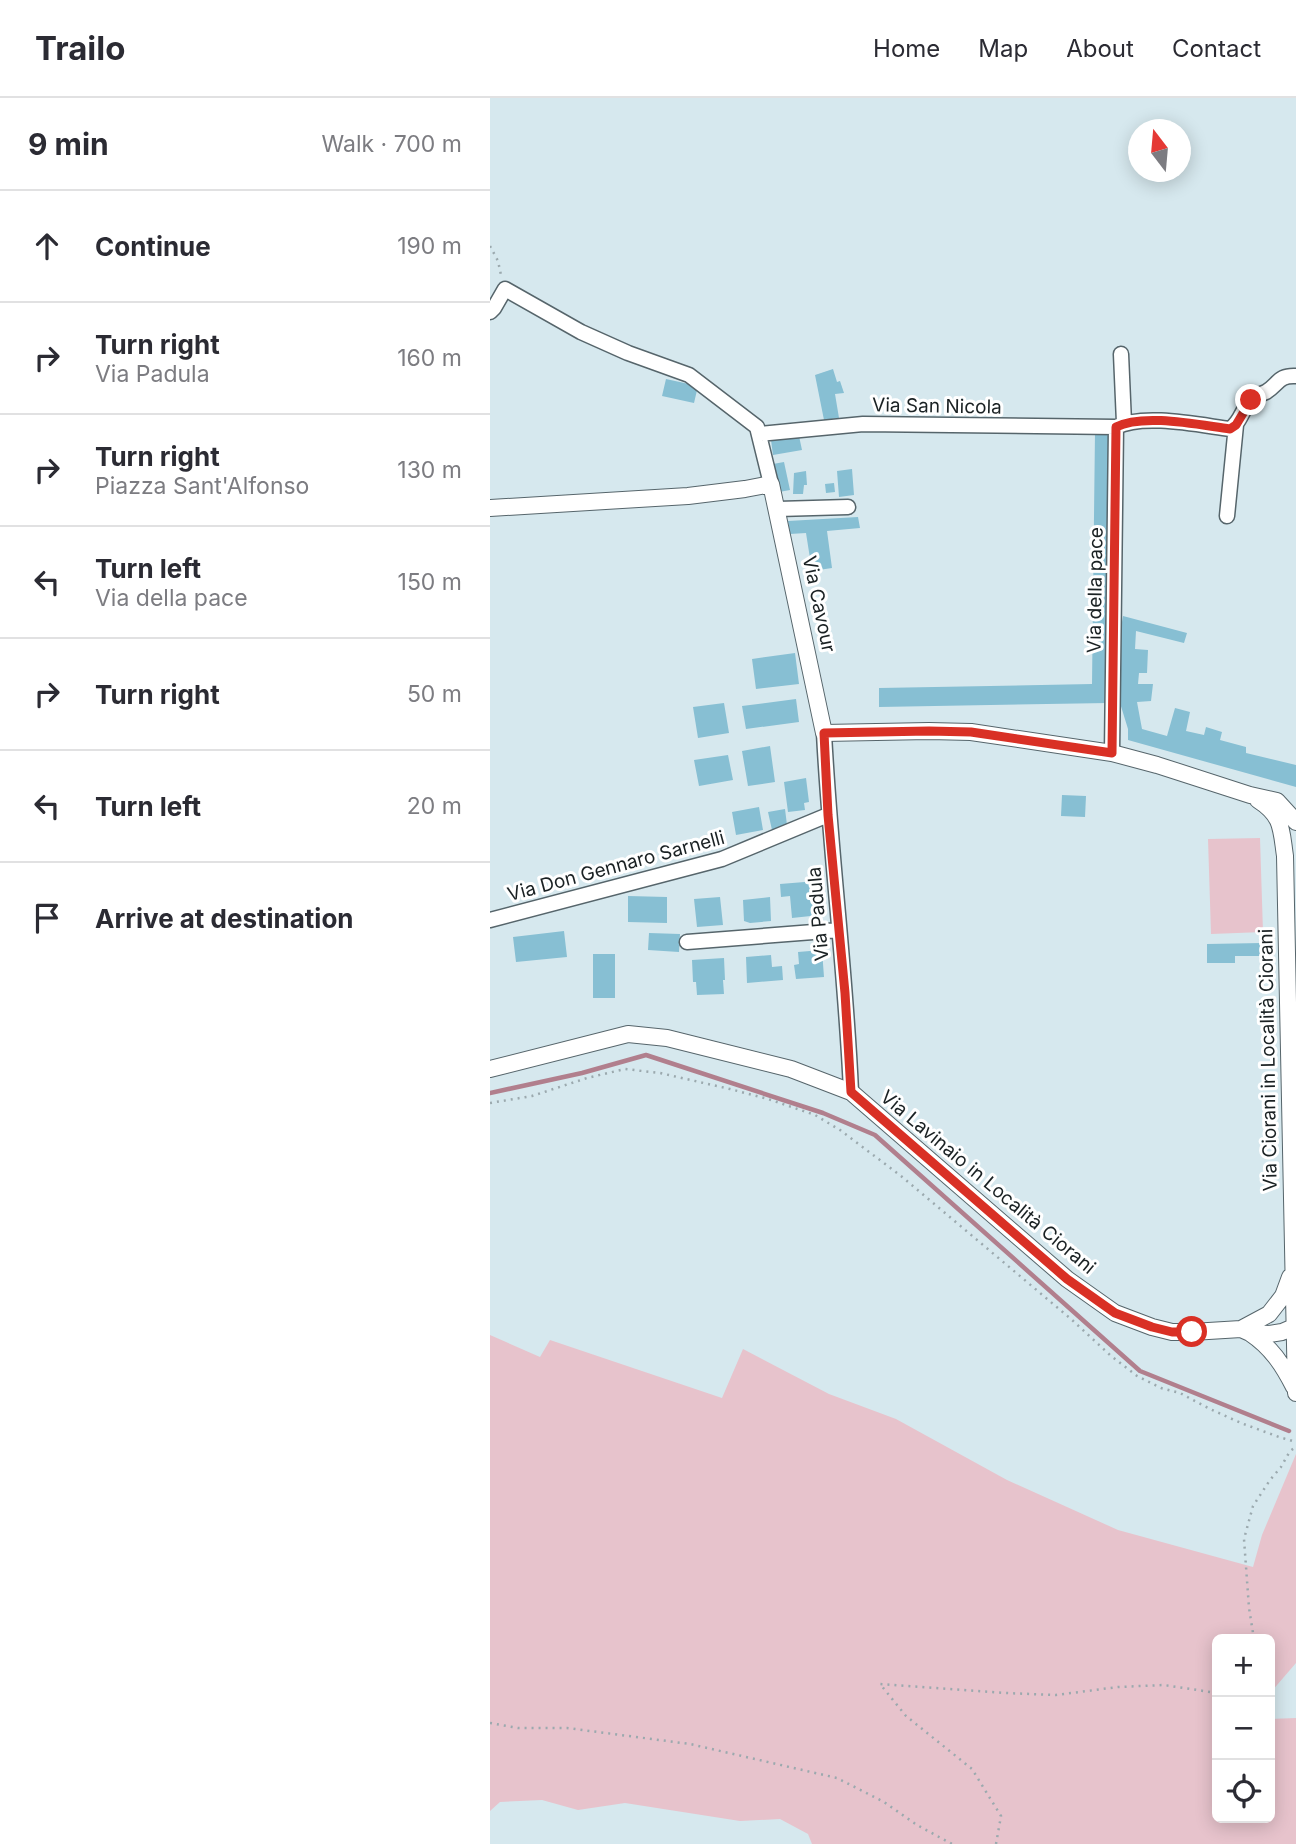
<!DOCTYPE html>
<html lang="en">
<head>
<meta charset="utf-8">
<style>
  :root { --surface:#fff; --page:#f2f2f3; --text:#2b2b33; --muted:#7c7c81; --line:#e1e1e2 }
  body { margin:0; font-family:Inter,sans-serif; background:var(--page); color:var(--text) }
  .controls { position:absolute; right:21px; bottom:21px; display:grid; overflow:hidden; border-radius:10px; box-shadow:0 4px 18px #0003 }
  .controls button { width:63px; height:63px; display:grid; place-items:center; padding:0; border:0; border-bottom:2px solid var(--line); background:var(--surface); color:var(--text); font:35px sans-serif }
  .compass { position:absolute; left:638px; top:21px; width:63px; height:63px; border-radius:50%; background:var(--surface); box-shadow:0 4px 18px #0003; rotate:344deg }
  .stop { position:absolute; width:21px; height:21px; margin:-16px; border:5px solid #d93025; border-radius:50%; background:#fff }
  .stop.end { background:#d93025; border-color:#fff; box-shadow:0 2px 7px #0008 }
  .list { margin:0; padding:0; list-style:none }
  h2 { display:flex; justify-content:space-between; align-items:center; height:91px; margin:0; padding:0 28px; font-size:30px }
  h2 small { font-size:23px; font-weight:400; color:var(--muted) }
  .list li { display:grid; grid-template-columns:46px 1fr auto; gap:21px; align-items:center; box-sizing:border-box; height:112px; padding:0 28px; border-top:2px solid var(--line) }
  .list b { display:block; font-size:26px; white-space:nowrap }
  .list p { margin:0; font-size:23px; white-space:nowrap; color:var(--muted) }
  .list em { font-size:23px; font-style:normal; color:var(--muted) }
  .icon { flex:none; width:38px; height:38px; fill:none; stroke:currentColor; stroke-width:2; stroke-linecap:round; stroke-linejoin:round }
  .map { position:relative; flex:none; width:806px; height:1746px; overflow:hidden }
  header { display:flex; align-items:center; gap:42px; box-sizing:border-box; height:98px; padding:0 35px; background:var(--surface); border-bottom:2px solid var(--line) }
  header strong { font-size:33px }
  nav { display:flex; gap:38px; margin-inline-start:auto; font-size:24px }
  main { display:flex }
  aside { flex:1; background:var(--surface) }
  .map>svg:first-child { display:block }
</style>
</head>
<body>
<header>
<strong>Trailo</strong>
<nav><a>Home</a><a>Map</a><a>About</a><a>Contact</a></nav>
</header>
<main>
<aside>
<h2>9 min<small>Walk · 700 m</small></h2>
<ul class="list">
<li><svg class="icon" aria-label="ahead" viewBox="0 0 24 24"><path d="M12 20V5M6 11l6-6 6 6"/></svg><div><b>Continue</b></div><em>190 m</em></li>
<li><svg class="icon" aria-label="right" viewBox="0 0 24 24"><path d="M7 20v-9h11M14 6l5 5-5 5"/></svg><div><b>Turn right</b><p>Via Padula</p></div><em>160 m</em></li>
<li><svg class="icon" aria-label="right" viewBox="0 0 24 24"><path d="M7 20v-9h11M14 6l5 5-5 5"/></svg><div><b>Turn right</b><p>Piazza Sant'Alfonso</p></div><em>130 m</em></li>
<li><svg class="icon" aria-label="left" viewBox="0 0 24 24"><path d="M17 20v-9H6M10 6l-5 5 5 5"/></svg><div><b>Turn left</b><p>Via della pace</p></div><em>150 m</em></li>
<li><svg class="icon" aria-label="right" viewBox="0 0 24 24"><path d="M7 20v-9h11M14 6l5 5-5 5"/></svg><div><b>Turn right</b></div><em>50 m</em></li>
<li><svg class="icon" aria-label="left" viewBox="0 0 24 24"><path d="M17 20v-9H6M10 6l-5 5 5 5"/></svg><div><b>Turn left</b></div><em>20 m</em></li>
<li><svg class="icon" aria-label="arrive" viewBox="0 0 24 24"><path d="M6 21V4h12l-3 4 3 4H6"/></svg><div><b>Arrive at destination</b></div></li>
</ul>
</aside>
<div class="map">
<svg width="806" height="1746" viewBox="0 0 806 1746">
  <rect width="100%" height="100%" fill="#d6e8ee"/>
  <path fill="#e7c3cc" d="M770 740 773 834 721 836 718 741Z
    M0 1237 50 1259 60 1242 232 1300 253 1251 339 1296 406 1321 517 1382 628 1432 763 1469 772 1437 806 1356V1565L781 1594 780 1610V1541H727V1720H780V1621L806 1620V1746H322L318 1736 290 1721 250 1723 135 1705 88 1712 52 1702 10 1704 0 1713Z"/>
  <g fill="none" stroke-linecap="round" stroke-linejoin="round">
    <path stroke="#b17f8d" stroke-width="4.5" d="M0 995 92 975 156 957 333 1015 385 1037 650 1273 799 1333"/>
  </g>
  <path fill="#87bfd3" d="M343 271 347 284 350 283 354 295 345 296 349 320 334 322 325 277Z
    M176 281 208 288 204 305 172 298Z
    M605 334H621L618 605 389 609V590L602 586Z
    M309 338 312 352 283 357 281 342Z
    M294 364 300 392 289 394 283 366Z
    M362 371 364 397 349 399 347 373Z
    M316 373 317 387H314L313 396H303L304 375Z
    M344 385 345 394 336 395 335 386Z
    M368 419 370 430 337 433 342 470 322 473 316 435 300 436 298 423Z
    M633 518 697 535 694 545 646 533 645 551 658 552 657 575H649L648 586H663L661 603 647 604 652 631 677 638 685 610 700 614 696 633 714 637 716 629 732 634 730 642 756 649V655L806 667V689L638 642V631L630 605 631 530Z
    M305 555 309 586 266 591 262 561Z
    M306 601 309 624 256 631 252 608Z
    M234 605 239 635 208 640 203 609Z
    M280 648 285 684 258 688 252 653Z
    M238 657 243 682 209 688 204 662Z
    M316 680 319 704 314 705 315 712 298 714 294 684Z
    M572 697 596 698 595 719 571 718Z
    M269 709 273 732 246 737 242 714Z
    M295 711 297 727 282 732 278 714Z
    M327 783 330 817 302 820 300 798 291 799 290 786Z
    M138 798 177 799V825L138 824Z
    M230 799 233 827 207 829 204 801Z
    M280 799 281 823 260 825 254 823 253 802Z
    M74 833 77 859 26 864 23 839Z
    M159 835 190 836 189 854 158 852Z
    M772 845V858H745V865H717V846Z
    M332 852 334 879 306 881 304 867 309 866 308 854Z
    M103 856H125V900H103Z
    M281 857 282 869 292 868 293 882 257 885 256 859Z
    M234 860 235 882H233L234 896 207 897 206 884H203L202 862Z"/>
  <g fill="none" stroke-linecap="round" stroke-linejoin="round">
    <defs>
      <path id="minor" d="M0 214 4 210 15 191 91 234 138 255 199 277 267 329 281 386
        M631 256 634 325
        M269 336 373 326 626 329C653 315 709 327 740 331 751 324 752 311 761 302 765 298 771 296 776 294 789 286 788 277 806 278
        M288 411 358 409
        M737 418 746 327
        M334 635C340 755 356 874 361 994
        M622 655 626 329
        M0 822 232 761 338 717
        M197 844 349 832"/>
      <path id="tertiary" d="M0 410 198 398 255 391 281 386 334 635 439 633 481 634 622 655 667 667 760 697 787 703 806 724
        M768 702C793 718 791 731 795 758L806 1295
        M0 971 138 936 177 940 301 971 361 994 577 1181 625 1215 662 1229 682 1234H702L751 1231 760 1235 779 1236 792 1234 806 1228
        M751 1231 779 1216 793 1198 800 1179
        M760 1235C781 1249 793 1267 804 1289"/>
    </defs>
    <use href="#minor" stroke="#56656b" stroke-width="17"/>
    <use href="#tertiary" stroke="#56656b" stroke-width="18"/>
    <path stroke="#9ba9ae" stroke-width="2.5" stroke-dasharray="2 5" stroke-linecap="butt" d="M0 148 8 163 11 177
      M0 1005 42 998 97 980 135 971 170 975 240 991 278 1001 325 1017 350 1032 411 1078 581 1221 620 1257 647 1278 671 1290 690 1295 720 1311 751 1325 789 1339 806 1344
      M764 1541 759 1510 754 1441 763 1408 780 1382 791 1369 800 1353 806 1349
      M0 1625 28 1630H77L200 1646 347 1680 394 1704 427 1727 462 1746
      M506 1746 511 1718 482 1671 416 1618 390 1586 515 1595 566 1597 628 1589 674 1587 727 1595"/>
    <use href="#minor" stroke="#fff" stroke-width="14"/>
    <use href="#tertiary" stroke="#fff" stroke-width="16"/>
  </g>
  <g fill="none" stroke-linecap="round" stroke-linejoin="round">
    <path stroke="#d93025" stroke-width="9" d="M702 1234H682L662 1229 625 1215 577 1181 361 994 355 895 338 717 334 635 439 633 481 634 622 655 626 329C653 315 709 327 740 331L746 327 761 302"/>
  </g>
  <g text-anchor="middle" dominant-baseline="central" stroke-width="6" stroke-linejoin="round" paint-order="stroke">
    <g font-size="19" fill="#1a2123" stroke="#fff">
      <text transform="translate(447 308) rotate(1)">Via San Nicola</text>
      <text transform="translate(605 492) rotate(-89)">Via della pace</text>
      <text transform="translate(329 506) rotate(78)">Via Cavour</text>
      <text transform="translate(126 768) rotate(-15)">Via Don Gennaro Sarnelli</text>
      <text transform="translate(328 816) rotate(-95)">Via Padula</text>
      <text transform="translate(778 962) rotate(-91)">Via Ciorani in Località Ciorani</text>
      <text transform="translate(498 1084) rotate(40)">Via Lavinaio in Località Ciorani</text>
    </g>
  </g>
</svg>
<div class="controls">
<button>+</button>
<button>−</button>
<button><svg class="icon" aria-label="locate" viewBox="0 0 24 24"><circle cx="12" cy="12" r="6"/><path d="M12 2v4M12 18v4M2 12h4M18 12h4"/></svg></button>
</div>
<svg class="compass" viewBox="-18 -18 36 36"><path d="M0-13l5 13h-10z" fill="#e53935"/><path d="M0 13l5-13h-10z" fill="#7c7c81"/></svg>
<div class="stop" style="left:702px;top:1234px"></div>
<div class="stop end" style="left:761px;top:302px"></div>
</div>
</main>
</body>
</html>
